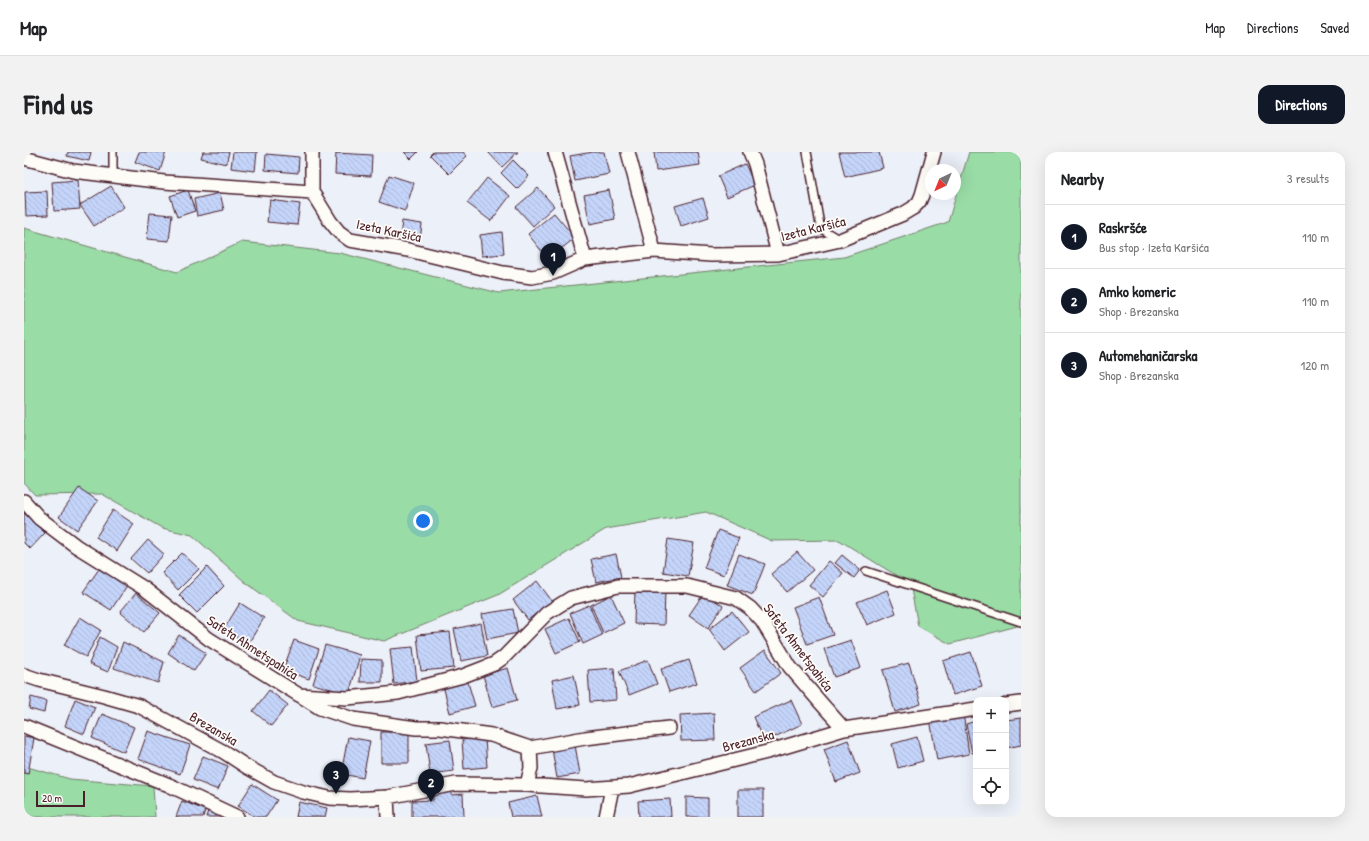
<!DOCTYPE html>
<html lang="en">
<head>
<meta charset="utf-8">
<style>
  :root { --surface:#fff; --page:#f2f2f2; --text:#202124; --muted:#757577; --line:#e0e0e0; --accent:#111827 }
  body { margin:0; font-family:"Patrick Hand",sans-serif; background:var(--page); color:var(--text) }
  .controls { position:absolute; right:12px; bottom:12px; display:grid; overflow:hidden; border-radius:8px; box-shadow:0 4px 16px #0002 }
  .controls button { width:36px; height:36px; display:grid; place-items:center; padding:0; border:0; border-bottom:1px solid var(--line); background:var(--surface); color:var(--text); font:20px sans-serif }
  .compass { position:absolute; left:901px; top:12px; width:36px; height:36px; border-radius:50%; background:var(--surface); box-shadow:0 4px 16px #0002; rotate:223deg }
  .scale { position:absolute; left:12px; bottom:10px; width:49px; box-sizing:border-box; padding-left:4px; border:2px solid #4a1f2b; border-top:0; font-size:11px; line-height:14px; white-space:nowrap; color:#4a1f2b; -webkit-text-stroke:3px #fdfcf7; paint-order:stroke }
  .you { position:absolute; left:399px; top:369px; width:14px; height:14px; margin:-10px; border:3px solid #fff; border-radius:50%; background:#1a73e8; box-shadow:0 0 0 6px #1a73e833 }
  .badge { display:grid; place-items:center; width:26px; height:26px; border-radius:50%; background:var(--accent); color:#fff; font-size:13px; font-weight:700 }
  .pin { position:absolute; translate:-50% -33px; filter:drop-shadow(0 1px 2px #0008) }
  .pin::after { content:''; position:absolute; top:21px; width:14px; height:12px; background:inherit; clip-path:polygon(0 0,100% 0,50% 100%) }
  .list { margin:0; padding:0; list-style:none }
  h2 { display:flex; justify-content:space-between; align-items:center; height:52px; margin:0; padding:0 16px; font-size:17px }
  h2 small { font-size:13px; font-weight:400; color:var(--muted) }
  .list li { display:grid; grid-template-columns:26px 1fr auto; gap:12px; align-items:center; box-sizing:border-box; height:64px; padding:0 16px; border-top:1px solid var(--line) }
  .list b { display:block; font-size:15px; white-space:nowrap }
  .list p { margin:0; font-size:13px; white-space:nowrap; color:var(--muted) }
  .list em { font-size:13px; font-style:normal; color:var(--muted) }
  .icon { flex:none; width:22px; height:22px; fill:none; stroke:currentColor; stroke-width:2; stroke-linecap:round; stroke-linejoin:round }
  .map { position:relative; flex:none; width:997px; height:665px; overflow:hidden; border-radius:12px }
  header { display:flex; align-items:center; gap:24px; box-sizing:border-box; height:56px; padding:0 20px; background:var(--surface); border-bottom:1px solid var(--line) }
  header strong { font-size:19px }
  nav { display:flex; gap:22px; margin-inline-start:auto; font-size:14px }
  .intro { display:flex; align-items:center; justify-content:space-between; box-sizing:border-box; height:96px; padding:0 24px }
  h1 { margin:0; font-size:28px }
  .button { padding:10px 18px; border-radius:12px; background:var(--accent); color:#fff; font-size:14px; font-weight:700 }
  main { display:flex; gap:24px; padding:0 24px }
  aside { flex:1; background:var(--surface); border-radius:12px; box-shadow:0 4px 16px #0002 }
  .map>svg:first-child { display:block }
</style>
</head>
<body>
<header>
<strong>Map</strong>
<nav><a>Map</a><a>Directions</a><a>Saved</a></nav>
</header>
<div class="intro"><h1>Find us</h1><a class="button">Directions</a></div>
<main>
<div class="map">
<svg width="997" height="665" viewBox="0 0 997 665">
  <defs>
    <pattern id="building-back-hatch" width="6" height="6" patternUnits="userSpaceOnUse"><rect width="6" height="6" fill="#c4d4fa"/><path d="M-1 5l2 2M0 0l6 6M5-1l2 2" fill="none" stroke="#aab6d6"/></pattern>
  </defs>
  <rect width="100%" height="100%" fill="#ecf0f8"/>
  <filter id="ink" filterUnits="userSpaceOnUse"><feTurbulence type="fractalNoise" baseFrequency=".025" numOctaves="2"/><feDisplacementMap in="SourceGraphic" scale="8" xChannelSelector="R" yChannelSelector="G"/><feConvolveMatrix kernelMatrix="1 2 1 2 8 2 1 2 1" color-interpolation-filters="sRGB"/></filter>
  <g filter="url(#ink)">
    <path fill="#99dca6" stroke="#727e68" d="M945 0H997V473L926 492 894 474 886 432 815 388 748 389 682 360 582 377 474 443 360 489 274 469 221 430 168 383 138 376 78 342 11 343 0 331V76L153 120 218 90 316 101 475 141 820 105 924 70Z
      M0 614 46 627 129 634 131 665H0Z"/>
    <path fill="url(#building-back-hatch)" stroke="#4a1f2b" d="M44 0H67L65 9 43 4Z
      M115 0H142L136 19 111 10Z
      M179 0H205L202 12 177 6Z
      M209 0H233L231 19 207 16Z
      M380 0H394L387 7Z
      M409 0H439L443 4 425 22 406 3Z
      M464 0H494L478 15Z
      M569 0H580L585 22 551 29 546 4Z
      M630 0H674L676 13 632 19Z
      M815 0H855L859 16 821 25Z
      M312 1 348 3 347 24 311 22Z
      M242 2 275 5 274 21 241 18Z
      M489 8 505 24 493 37 477 21Z
      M721 12 731 33 703 45 694 24Z
      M365 23 390 31 381 59 355 50Z
      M463 26 486 44 467 69 443 51Z
      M54 28 56 57 30 59 28 30Z
      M87 34 100 55 70 74 56 53Z
      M514 36 530 54 509 74 492 55Z
      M164 38 171 59 153 65 146 44Z
      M585 38 591 67 566 72 560 43Z
      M23 39 24 63 2 64 1 40Z
      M196 41 200 58 173 64 170 47Z
      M679 46 685 65 657 74 651 54Z
      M246 48 276 52 273 73 243 70Z
      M126 61 148 63 145 89 123 87Z
      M530 61 551 86 524 107 504 82Z
      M378 69 398 72 396 88 376 85Z
      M478 80 480 102 458 104 456 83Z
      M55 336 74 349 53 378 35 365Z
      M89 358 110 372 93 399 72 385Z
      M0 361 21 381 6 397 0 391Z
      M694 378 715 386 700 423 680 416Z
      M644 387 670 391 664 424 639 420Z
      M124 388 140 402 123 421 107 407Z
      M773 400 789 418 763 440 747 422Z
      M158 401 175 417 154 438 138 421Z
      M592 402 597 425 572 430 567 407Z
      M715 402 741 412 729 443 703 433Z
      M818 403 836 418 830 426 811 411Z
      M805 409 819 421 799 445 785 433Z
      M77 414 104 432 87 458 59 440Z
      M183 415 200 434 173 461 155 443Z
      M513 429 528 449 504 468 489 448Z
      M611 437 641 438 640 473 610 472Z
      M863 438 872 461 843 473 833 450Z
      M112 441 136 461 120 480 96 460Z
      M680 441 699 454 684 476 665 463Z
      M587 443 600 471 579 481 567 453Z
      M795 445 809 483 783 492 769 455Z
      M216 451 240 466 224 492 200 477Z
      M565 453 578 483 559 492 546 461Z
      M489 457 494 481 463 487 458 462Z
      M708 459 725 480 701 499 685 477Z
      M56 465 77 478 62 505 40 493Z
      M545 466 556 490 532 501 521 477Z
      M457 471 463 504 437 509 430 477Z
      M426 480 430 516 397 519 393 483Z
      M155 483 182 501 170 519 144 501Z
      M76 485 93 495 84 520 65 512Z
      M270 488 295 497 285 527 259 518Z
      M827 488 837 516 810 525 800 497Z
      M99 490 140 510 134 531 90 516Z
      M301 493 336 503 325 542 289 532Z
      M389 495 393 529 370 532 366 497Z
      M741 498 757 521 732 539 716 516Z
      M947 500 958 534 929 543 919 509Z
      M337 507 358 508V530H336Z
      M624 508 633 532 605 543 595 519Z
      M665 508 673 531 645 540 637 517Z
      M885 511 897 552 871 560 859 518Z
      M484 516 493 548 468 555 459 523Z
      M590 516 592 548 566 550 564 518Z
      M550 523 556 553 533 557 528 528Z
      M443 527 451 554 426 561 419 533Z
      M245 538 264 553 247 574 229 559Z
      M7 545 22 549 20 561 5 557Z
      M51 547 71 555 60 582 41 574Z
      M767 548 778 572 740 590 729 565Z
      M690 561 691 588 657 589 656 563Z
      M939 561 945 602 913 608 906 567Z
      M78 562 110 575 100 600 68 586Z
      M997 566V593L982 596V568Z
      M952 569V600L948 601 942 572Z
      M124 579 166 593 156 622 114 607Z
      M357 580H385V611H357Z
      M0 584 10 586 4 622 0 621Z
      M324 585 346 589 339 626 317 622Z
      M893 585 899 609 874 616 868 592Z
      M461 586 463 615 440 617 438 588Z
      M426 588 430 619 406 622 402 591Z
      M824 588 836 621 812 630 800 597Z
      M551 593 556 622 533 626 528 597Z
      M179 604 204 614 194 638 169 628Z
      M228 632 253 648 242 665H231L214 654Z
      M714 638H739V665H714Z
      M409 640H428V643L439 642 440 665H388V649L409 648Z
      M513 644 518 665H487L484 651Z
      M662 645 684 646V665H662Z
      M646 647 647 665H615L614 649Z
      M158 649 181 658 179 665H152Z
      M275 650 303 656 301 665H272Z
      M184 659 200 665H182Z"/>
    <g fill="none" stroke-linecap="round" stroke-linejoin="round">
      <defs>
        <path id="service" d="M783 0 796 73 801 79 816 88
          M89 24V0
          M842 419 997 470"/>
        <path id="minor" d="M288 0V40
          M531 0 561 107
          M604 0 630 99
          M726 0 731 12 754 102
          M0 6 49 19 140 30 288 40 306 69 315 80 326 88 384 98 479 121 508 125 529 121 561 107 630 99 687 103 754 102 816 88 879 62 889 56 895 50 898 43 910 0
          M0 349 15 366 52 394 121 437 185 487 275 543 323 546 374 541 439 524 470 512 480 505 523 461 547 446 594 434H663L712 446 726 456 738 469 766 515 796 550 820 577
          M0 523 15 528 80 544 115 554 200 600 223 615 250 630 279 640 305 646 326 647 363 645 432 632 503 633 562 637 605 634 743 600 820 577 952 557
          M277 544 296 556 329 567 392 576H416L467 583 506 596 507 616 503 633
          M982 553 997 551
          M0 574 145 633 213 665
          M506 596 561 586 645 576
          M363 645 364 665
          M582 665 588 636"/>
      </defs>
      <use href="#service" stroke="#4a1f2b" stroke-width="10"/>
      <use href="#minor" stroke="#4a1f2b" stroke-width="16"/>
      <use href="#service" stroke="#fdfcf7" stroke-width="7"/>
      <use href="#minor" stroke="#fdfcf7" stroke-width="13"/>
    </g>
  </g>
  <g text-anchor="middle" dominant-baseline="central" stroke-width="3.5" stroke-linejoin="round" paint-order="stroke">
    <g font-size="14" fill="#4a1f2b" stroke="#fdfcf7">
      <text transform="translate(789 76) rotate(-14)">Izeta Karšića</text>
      <text transform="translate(365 78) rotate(12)">Izeta Karšića</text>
      <text transform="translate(229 495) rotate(33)">Safeta Ahmetspahića</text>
      <text transform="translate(775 495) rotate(53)">Safeta Ahmetspahića</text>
      <text transform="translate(190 576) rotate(30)">Brezanska</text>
      <text transform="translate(724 588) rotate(-15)">Brezanska</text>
    </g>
  </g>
</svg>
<div class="controls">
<button>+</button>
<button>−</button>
<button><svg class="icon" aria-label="locate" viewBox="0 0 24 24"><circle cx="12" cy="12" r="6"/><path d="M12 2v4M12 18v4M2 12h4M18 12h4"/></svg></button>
</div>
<svg class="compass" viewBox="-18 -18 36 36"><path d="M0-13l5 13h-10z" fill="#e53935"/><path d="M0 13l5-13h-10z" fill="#757577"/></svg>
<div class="scale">20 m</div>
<div class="you"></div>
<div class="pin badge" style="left:529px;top:124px">1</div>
<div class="pin badge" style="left:407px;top:650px">2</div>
<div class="pin badge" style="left:312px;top:642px">3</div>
</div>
<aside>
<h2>Nearby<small>3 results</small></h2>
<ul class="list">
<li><span class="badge">1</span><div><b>Raskršće</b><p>Bus stop · Izeta Karšića</p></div><em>110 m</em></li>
<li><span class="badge">2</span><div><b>Amko komeric</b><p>Shop · Brezanska</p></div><em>110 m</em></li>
<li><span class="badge">3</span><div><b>Automehaničarska</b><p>Shop · Brezanska</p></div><em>120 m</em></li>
</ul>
</aside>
</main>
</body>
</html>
